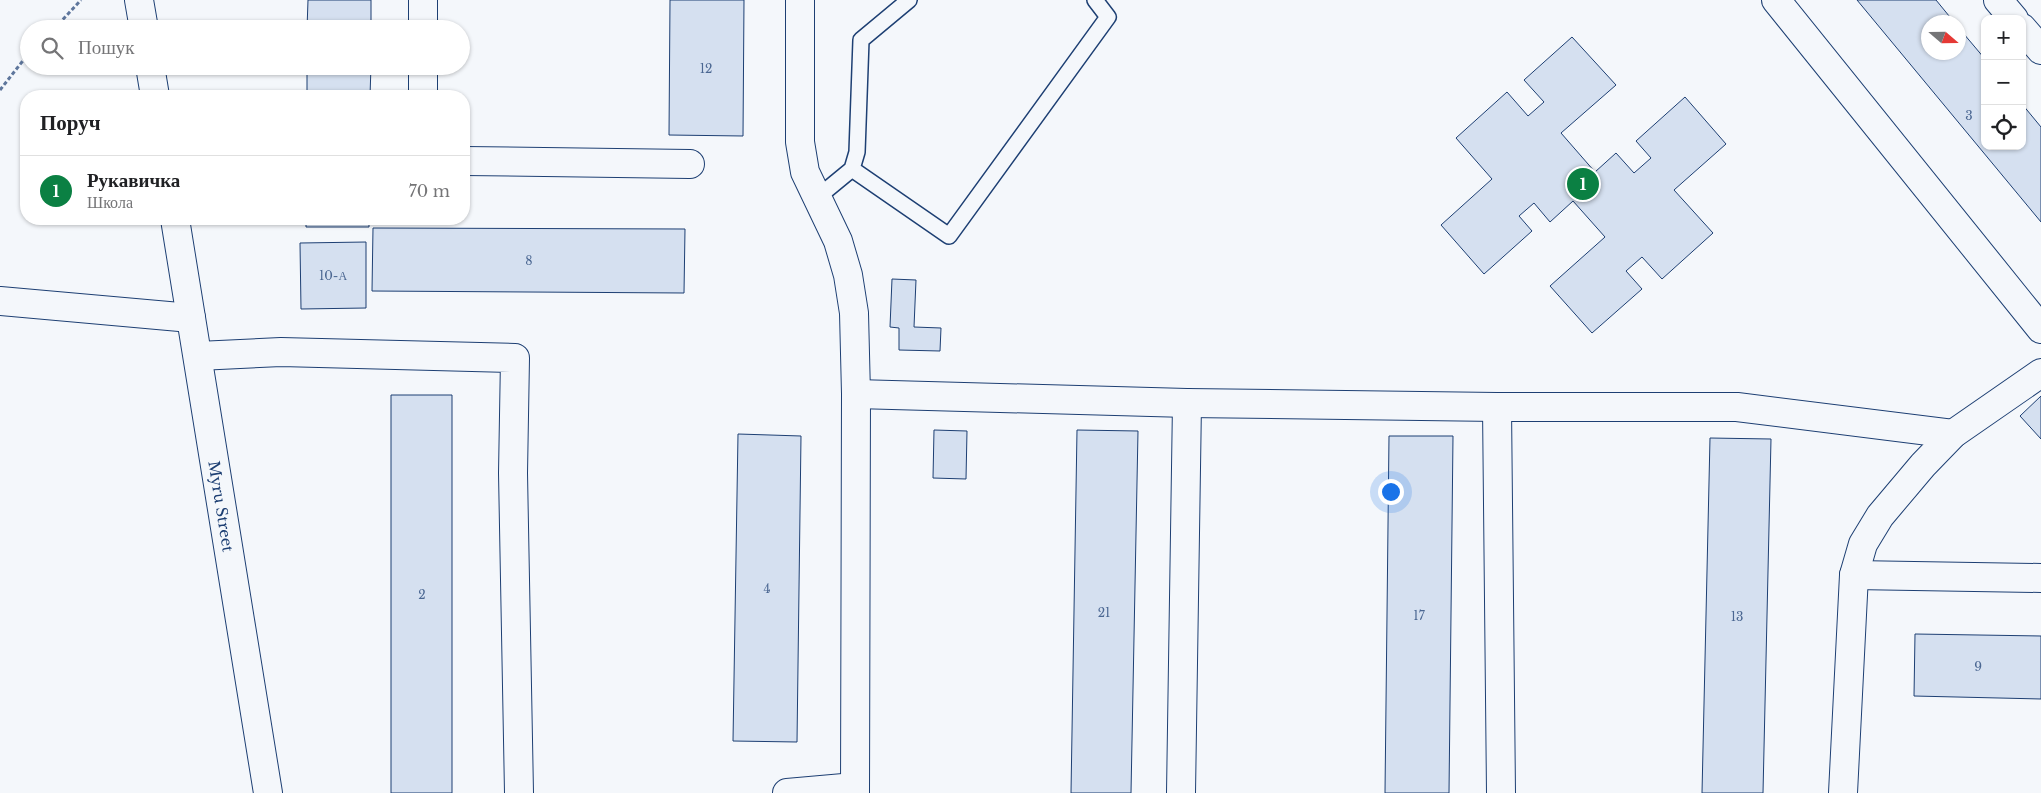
<!DOCTYPE html>
<html lang="uk">
<head>
<meta charset="utf-8">
<style>
  :root { --surface:#fff; --page:#f2f2f2; --text:#202124; --muted:#757577; --line:#e0e0e0; --accent:#0b8043 }
  body { margin:0; font-family:"Libre Baskerville",serif; background:var(--page); color:var(--text) }
  .controls { position:absolute; right:15px; top:15px; display:grid; overflow:hidden; border-radius:10px; box-shadow:0 1px 4px #0004 }
  .controls button { width:45px; height:45px; display:grid; place-items:center; padding:0; border:0; border-bottom:1px solid var(--line); background:var(--surface); color:var(--text); font:25px sans-serif }
  .compass { position:absolute; left:1921px; top:15px; width:45px; height:45px; border-radius:50%; background:var(--surface); box-shadow:0 1px 4px #0004; rotate:110deg }
  .you { position:absolute; left:1390px; top:491px; width:18px; height:18px; margin:-12px; border:4px solid #fff; border-radius:50%; background:#1a73e8; box-shadow:0 0 0 8px #1a73e833 }
  .badge { display:grid; place-items:center; width:32px; height:32px; border-radius:50%; background:var(--accent); color:#fff; font-size:16px; font-weight:700 }
  .pin { position:absolute; translate:-50% -50%; border:2px solid #fff; box-shadow:0 1px 5px #0006 }
  .list { margin:0; padding:0; list-style:none }
  h2 { display:flex; justify-content:space-between; align-items:center; height:65px; margin:0; padding:0 20px; font-size:21px }
  h2 small { font-size:16px; font-weight:400; color:var(--muted) }
  .list li { display:grid; grid-template-columns:32px 1fr auto; gap:15px; align-items:center; box-sizing:border-box; height:70px; padding:0 20px; border-top:1px solid var(--line) }
  .list b { display:block; font-size:19px; white-space:nowrap }
  .list p { margin:0; font-size:16px; white-space:nowrap; color:var(--muted) }
  .list em { font-size:16px; font-style:normal; color:var(--muted) }
  .icon { flex:none; width:28px; height:28px; fill:none; stroke:currentColor; stroke-width:2; stroke-linecap:round; stroke-linejoin:round }
  .map { position:relative; flex:none; width:2041px; height:793px; overflow:hidden }
  .search { position:absolute; background:var(--surface); box-shadow:0 1px 4px #0004; left:20px; top:20px; width:450px; height:55px; display:flex; align-items:center; gap:12px; box-sizing:border-box; padding:0 18px; border-radius:28px; color:var(--muted); font-size:19px }
  .panel { position:absolute; background:var(--surface); box-shadow:0 1px 4px #0004; left:20px; top:90px; width:450px; height:135px; border-radius:20px }
  .map>svg:first-child { display:block }
</style>
</head>
<body>
<div class="map">
<svg width="2041" height="793" viewBox="0 0 2041 793">
  <rect width="100%" height="100%" fill="#f4f7fb"/>
  <path fill="#d5e0f0" stroke="#1d3f73" d="M308 0H371V29H307Z
    M670 0H744L743 136 669 135Z
    M1857 0H1936L1954 22H1928V52H1958V27L1985 59V146H2022V104L2041 127V222Z
    M1572 37 1616 85 1561 133 1595 172 1616 153 1634 173 1651 158 1636 141 1685 97 1726 144 1674 190 1713 233 1662 279 1642 257 1626 271 1642 289 1592 333 1550 286 1605 237 1573 201 1550 222 1534 203 1519 216 1532 231 1484 274 1441 225 1492 179 1456 138 1507 92 1528 116 1544 102 1524 80Z
    M307 66H371L370 96H307Z
    M306 219H369V227H306Z
    M373 228 685 229 684 293 372 291Z
    M366 242V308L301 309 300 243Z
    M892 279 916 280 914 327 941 328 940 351 899 350V328L890 327Z
    M391 395H452V793H391Z
    M2041 396V439L2020 416Z
    M934 430 967 431 966 479 933 478Z
    M1077 430 1138 431 1131 793H1071Z
    M738 434 801 436 797 742 733 741Z
    M1389 436H1453L1449 793H1385Z
    M1710 438 1771 439 1763 793H1702Z
    M1915 634 2041 636V699L1914 696Z"/>
  <g fill="none" stroke-linecap="round" stroke-linejoin="round">
    <defs>
      <path id="service" d="M852 169 949 236 1108 17 1095 0
        M818 197 852 169 857 152 861 40 909 0"/>
      <g id="minor">
        <path d="M139 0 144 29"/>
        <path d="M423 0V29"/>
        <path d="M800 0V142L805 172 838 241 848 275 854 313 856 394 855 793"/>
        <path d="M1776 0 2041 329"/>
        <path d="M1998 0 2014 19"/>
        <path d="M2022 28 2041 50"/>
        <path d="M150 66 155 96"/>
        <path d="M423 66V96"/>
        <path d="M464 161 690 164"/>
        <path id="s1" d="M175 219 268 793"/>
        <path d="M0 301 191 318"/>
        <path d="M198 356 281 352 515 358 513 473 519 793"/>
        <path d="M856 394 1187 403 1497 407H1737L1953 434"/>
        <path d="M1497 407 1501 793"/>
        <path d="M1854 575 2041 578"/>
        <path d="M787 793 855 787"/>
        <path d="M1181 793 1187 403"/>
        <path d="M1843 793 1854 575 1863 544 1880 516 1923 465 1953 434 2041 373"/>
      </g>
    </defs>
    <use href="#service" stroke="#1d3f73" stroke-width="18"/>
    <use href="#minor" stroke="#1d3f73" stroke-width="30"/>
    <path stroke="#5e769c" stroke-width="3" stroke-dasharray="4 2.5" stroke-linecap="butt" d="M54 29 81 0
      M0 90 29 53"/>
    <use href="#service" stroke="#f4f7fb" stroke-width="15"/>
    <use href="#minor" stroke="#f4f7fb" stroke-width="28"/>
  </g>
  <g text-anchor="middle" dominant-baseline="central" stroke-width="4" stroke-linejoin="round" paint-order="stroke">
    <g font-size="12" fill="#4b6792">
      <text x="706" y="68">12</text>
      <text x="1969" y="115">3</text>
      <text x="529" y="260">8</text>
      <text x="333" y="275">10-А</text>
      <text x="767" y="588">4</text>
      <text x="422" y="594">2</text>
      <text x="1104" y="612">21</text>
      <text x="1419" y="615">17</text>
      <text x="1737" y="616">13</text>
      <text x="1978" y="666">9</text>
    </g>
    <g font-size="15" fill="#1d3f73" stroke="#f4f7fb">
      <text stroke="none"><textPath href="#s1" startOffset="291">Myru Street</textPath></text>
    </g>
  </g>
</svg>
<div class="controls">
<button>+</button>
<button>−</button>
<button><svg class="icon" aria-label="locate" viewBox="0 0 24 24"><circle cx="12" cy="12" r="6"/><path d="M12 2v4M12 18v4M2 12h4M18 12h4"/></svg></button>
</div>
<svg class="compass" viewBox="-18 -18 36 36"><path d="M0-13l5 13h-10z" fill="#e53935"/><path d="M0 13l5-13h-10z" fill="#757577"/></svg>
<div class="you"></div>
<div class="pin badge" style="left:1583px;top:184px">1</div>
<div class="search"><svg class="icon" aria-label="search" viewBox="0 0 24 24"><circle cx="10" cy="10" r="6"/><path d="M15 15l6 6"/></svg>Пошук</div>
<section class="panel">
<h2>Поруч<small></small></h2>
<ul class="list">
<li><span class="badge">1</span><div><b>Рукавичка</b><p>Школа</p></div><em>70 m</em></li>
</ul>
</section>
</div>
</body>
</html>
